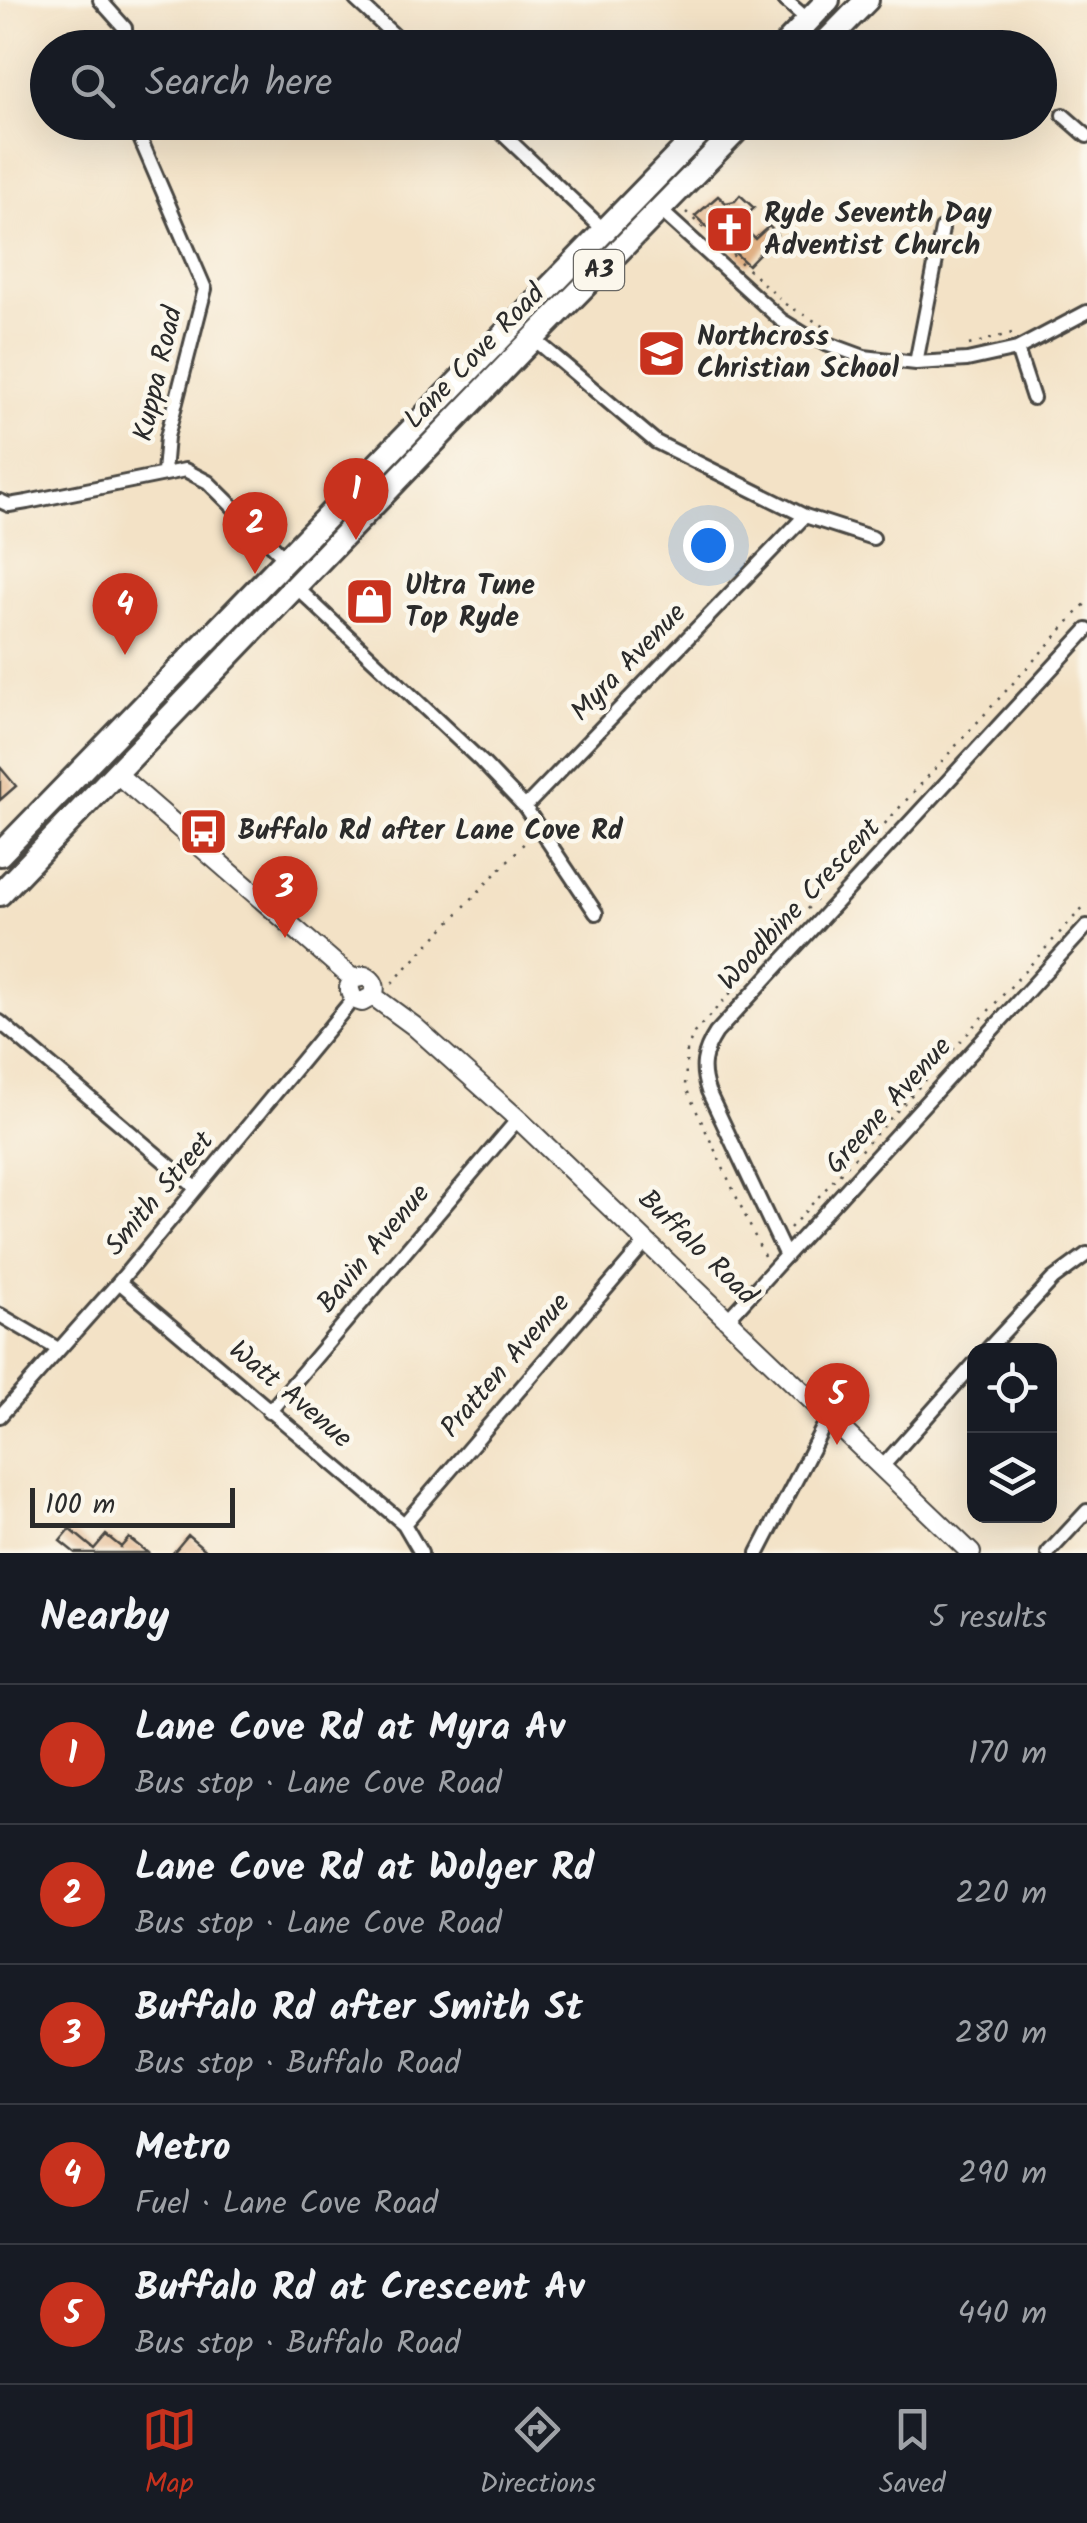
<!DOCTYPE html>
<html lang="en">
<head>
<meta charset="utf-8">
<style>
  :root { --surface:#171b24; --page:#20242c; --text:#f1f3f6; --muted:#9ea1a6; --line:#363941; --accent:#c8321e }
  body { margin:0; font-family:Kalam,sans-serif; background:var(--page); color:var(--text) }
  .controls { position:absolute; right:30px; bottom:30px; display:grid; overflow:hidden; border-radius:20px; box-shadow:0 10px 40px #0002 }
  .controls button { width:90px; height:90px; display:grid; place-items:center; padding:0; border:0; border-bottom:2px solid var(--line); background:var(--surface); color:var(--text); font:50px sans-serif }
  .scale { position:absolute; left:30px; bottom:25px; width:205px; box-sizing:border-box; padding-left:10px; border:5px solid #2b2b2b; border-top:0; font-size:28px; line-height:35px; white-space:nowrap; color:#2b2b2b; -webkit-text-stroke:8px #fbf7ec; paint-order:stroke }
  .you { position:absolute; left:708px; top:545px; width:35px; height:35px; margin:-25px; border:8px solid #fff; border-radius:50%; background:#1a73e8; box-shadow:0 0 0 15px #1a73e833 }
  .badge { display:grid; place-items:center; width:65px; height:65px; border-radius:50%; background:var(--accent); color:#fff; font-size:32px; font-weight:700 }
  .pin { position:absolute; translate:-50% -82px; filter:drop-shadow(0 2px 5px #0008) }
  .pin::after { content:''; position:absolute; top:52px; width:35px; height:30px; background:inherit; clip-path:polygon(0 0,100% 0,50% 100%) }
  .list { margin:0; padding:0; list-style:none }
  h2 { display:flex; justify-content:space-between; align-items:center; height:130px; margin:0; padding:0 40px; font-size:42px }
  h2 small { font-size:32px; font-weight:400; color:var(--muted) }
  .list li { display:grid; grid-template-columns:65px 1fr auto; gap:30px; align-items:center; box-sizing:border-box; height:140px; padding:0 40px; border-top:2px solid var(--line) }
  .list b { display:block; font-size:38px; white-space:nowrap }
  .list p { margin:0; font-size:32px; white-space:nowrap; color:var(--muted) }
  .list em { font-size:32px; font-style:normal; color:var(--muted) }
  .icon { flex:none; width:55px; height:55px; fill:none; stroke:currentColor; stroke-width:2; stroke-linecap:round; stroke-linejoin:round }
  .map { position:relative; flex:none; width:1087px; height:1553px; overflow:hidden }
  .search { position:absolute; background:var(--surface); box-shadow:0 10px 40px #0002; left:30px; right:30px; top:30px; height:110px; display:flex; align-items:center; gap:25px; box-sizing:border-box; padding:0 35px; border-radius:55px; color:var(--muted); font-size:38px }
  .sheet { height:830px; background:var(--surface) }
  nav { display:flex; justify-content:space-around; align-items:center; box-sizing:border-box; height:140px; border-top:2px solid var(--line); background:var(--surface); font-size:28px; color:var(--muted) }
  nav a { display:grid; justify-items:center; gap:5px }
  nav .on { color:var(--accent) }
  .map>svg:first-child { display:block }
</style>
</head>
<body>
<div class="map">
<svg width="1087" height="1553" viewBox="0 0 1087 1553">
  <rect width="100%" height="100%" fill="#fbf7ec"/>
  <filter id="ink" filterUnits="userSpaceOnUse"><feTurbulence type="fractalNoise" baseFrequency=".01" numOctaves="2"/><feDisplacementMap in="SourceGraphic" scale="20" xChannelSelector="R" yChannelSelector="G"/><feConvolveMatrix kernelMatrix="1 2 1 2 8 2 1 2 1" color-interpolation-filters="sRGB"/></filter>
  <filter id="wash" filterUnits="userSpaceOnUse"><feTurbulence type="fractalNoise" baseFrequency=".0048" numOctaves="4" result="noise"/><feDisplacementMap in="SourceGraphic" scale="40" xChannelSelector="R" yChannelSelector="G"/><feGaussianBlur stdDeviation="2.25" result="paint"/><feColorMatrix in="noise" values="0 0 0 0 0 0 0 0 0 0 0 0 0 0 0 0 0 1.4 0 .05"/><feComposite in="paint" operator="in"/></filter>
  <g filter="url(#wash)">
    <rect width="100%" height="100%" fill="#f3e2c6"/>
    <g id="blocks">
      <path fill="#e0b084" d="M740 195 754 208 739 223 755 239 769 226 777 235 748 265 695 216 718 196 726 203 735 201Z
        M0 767 16 786 0 800Z
        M70 1529 94 1549 106 1535 121 1547 129 1538 148 1553H75L60 1541Z
        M188 1535 209 1553H173Z"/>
    </g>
  </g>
  <g filter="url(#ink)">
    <use href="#blocks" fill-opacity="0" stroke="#494642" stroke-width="2.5"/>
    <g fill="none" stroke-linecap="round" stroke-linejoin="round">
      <defs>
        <path id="street" d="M100 0 125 28 126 48
          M356 0 408 48
          M785 0 808 20
          M1063 115 1087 136
          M133 122 205 289 167 437 164 472
          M490 122 605 231
          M659 209 781 320 807 336 864 357 916 363 967 360 1017 349 1087 312
          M534 339 656 442 805 516 873 538
          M1017 349 1033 398
          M916 363 942 229
          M0 501 9 505 27 502 185 470 208 482 285 558
          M295 586 481 761 525 807 596 913
          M525 807 805 516
          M0 1022 196 1188
          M786 1256 708 1091C700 1068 703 1053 716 1033L1087 630
          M119 1282 404 1524 421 1553
          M0 1315 58 1349
          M727 1320 1087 926
          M987 1350 1053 1279 1087 1254
          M269 1412 518 1119
          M0 1416 119 1282 353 999
          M881 1468 974 1364
          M404 1524 647 1241
          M758 1553 829 1416
          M1048 1553 1087 1511"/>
        <path id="secondary" d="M117 774 353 979
          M353 979 349 987 353 999 362 1002 373 996
          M353 979 365 976C374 980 377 987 373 996
          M373 996 414 1026 518 1119 971 1553"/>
        <path id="highway" d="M782 48 828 0
          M820 48 867 0
          M0 854 710 122
          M0 894 519 353 745 122"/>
      </defs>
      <use href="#street" stroke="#494642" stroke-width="18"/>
      <use href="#secondary" stroke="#494642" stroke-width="22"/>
      <use href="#highway" stroke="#494642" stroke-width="28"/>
      <path stroke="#494642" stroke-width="2.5" stroke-dasharray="2.5 8" stroke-linecap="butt" d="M686 212 779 298
        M785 304 825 327
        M969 345 1019 331
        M392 983 531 836
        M790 1228 1087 903
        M764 1256 685 1086 687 1050 694 1033 1087 602"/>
      <use href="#street" stroke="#fff" stroke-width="12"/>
      <use href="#secondary" stroke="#fff" stroke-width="18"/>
      <use href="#highway" stroke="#fff" stroke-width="22"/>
    </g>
  </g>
  <defs>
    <symbol id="church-square" viewBox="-11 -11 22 22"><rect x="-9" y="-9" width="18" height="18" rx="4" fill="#c8321e" stroke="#fbf7ec"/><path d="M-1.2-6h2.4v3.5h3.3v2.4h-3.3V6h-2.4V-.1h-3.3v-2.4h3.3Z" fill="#fff"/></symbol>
    <symbol id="school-square" viewBox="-11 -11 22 22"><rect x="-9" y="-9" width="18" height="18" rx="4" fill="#c8321e" stroke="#fbf7ec"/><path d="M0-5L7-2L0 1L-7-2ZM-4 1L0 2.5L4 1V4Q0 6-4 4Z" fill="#fff"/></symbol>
    <symbol id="shop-square" viewBox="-11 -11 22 22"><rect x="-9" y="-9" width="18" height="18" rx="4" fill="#c8321e" stroke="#fbf7ec"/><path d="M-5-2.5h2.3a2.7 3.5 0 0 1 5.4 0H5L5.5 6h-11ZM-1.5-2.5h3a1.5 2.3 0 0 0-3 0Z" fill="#fff"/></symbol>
    <symbol id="bus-square" viewBox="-11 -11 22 22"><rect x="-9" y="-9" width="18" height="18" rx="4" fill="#c8321e" stroke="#fbf7ec"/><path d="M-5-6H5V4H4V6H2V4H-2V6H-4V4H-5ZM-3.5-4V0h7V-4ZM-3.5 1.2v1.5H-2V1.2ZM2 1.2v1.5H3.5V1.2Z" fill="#fff"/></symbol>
  </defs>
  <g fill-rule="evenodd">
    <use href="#church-square" x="702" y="202" width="55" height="55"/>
    <use href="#school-square" x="634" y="326" width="55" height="55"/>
    <use href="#shop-square" x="342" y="574" width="55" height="55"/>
    <use href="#bus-square" x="176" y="804" width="55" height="55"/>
  </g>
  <g text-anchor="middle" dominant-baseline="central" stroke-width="9" stroke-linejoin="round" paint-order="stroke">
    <rect fill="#fbf7ec" stroke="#696865" stroke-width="2.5" x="574" y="250" width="50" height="40" rx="8"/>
    <g font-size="25" font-weight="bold" fill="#2b2b2b">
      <text x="599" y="270">A3</text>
    </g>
    <g font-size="28" font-weight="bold" fill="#2b2b2b" stroke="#fbf7ec" text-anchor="start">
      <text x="764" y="214">Ryde Seventh Day<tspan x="764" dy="32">Adventist Church</tspan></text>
      <text x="697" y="337">Northcross<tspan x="697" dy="32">Christian School</tspan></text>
      <text x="405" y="586">Ultra Tune<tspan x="405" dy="32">Top Ryde</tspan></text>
      <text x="238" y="831">Buffalo Rd after Lane Cove Rd</text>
    </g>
    <g font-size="28" fill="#2b2b2b" stroke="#fbf7ec">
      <text transform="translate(475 357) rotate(-46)">Lane Cove Road</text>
      <text transform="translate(159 374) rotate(-77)">Kuppa Road</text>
      <text transform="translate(629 663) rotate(-46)">Myra Avenue</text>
      <text transform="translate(800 905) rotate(-47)">Woodbine Crescent</text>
      <text transform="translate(889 1106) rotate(-48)">Greene Avenue</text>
      <text transform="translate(160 1194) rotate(-50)">Smith Street</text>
      <text transform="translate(697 1248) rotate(44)">Buffalo Road</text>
      <text transform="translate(374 1249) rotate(-50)">Bavin Avenue</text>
      <text transform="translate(506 1366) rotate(-49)">Pratten Avenue</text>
      <text transform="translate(290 1395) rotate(40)">Watt Avenue</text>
    </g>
  </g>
</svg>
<div class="controls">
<button><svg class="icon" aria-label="locate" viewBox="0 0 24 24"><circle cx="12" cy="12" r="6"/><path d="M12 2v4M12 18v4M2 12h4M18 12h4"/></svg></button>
<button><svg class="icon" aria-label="layers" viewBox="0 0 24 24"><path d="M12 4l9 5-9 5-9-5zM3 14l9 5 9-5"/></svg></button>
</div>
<div class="scale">100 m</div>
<div class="you"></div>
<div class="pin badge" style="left:356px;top:540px">1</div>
<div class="pin badge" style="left:255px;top:574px">2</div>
<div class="pin badge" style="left:285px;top:938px">3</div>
<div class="pin badge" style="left:125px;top:655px">4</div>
<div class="pin badge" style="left:837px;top:1445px">5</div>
<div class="search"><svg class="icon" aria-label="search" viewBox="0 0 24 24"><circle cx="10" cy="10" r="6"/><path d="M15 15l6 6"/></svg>Search here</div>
</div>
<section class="sheet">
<h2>Nearby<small>5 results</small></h2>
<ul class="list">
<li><span class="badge">1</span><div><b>Lane Cove Rd at Myra Av</b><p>Bus stop · Lane Cove Road</p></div><em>170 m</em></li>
<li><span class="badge">2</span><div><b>Lane Cove Rd at Wolger Rd</b><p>Bus stop · Lane Cove Road</p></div><em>220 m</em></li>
<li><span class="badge">3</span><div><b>Buffalo Rd after Smith St</b><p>Bus stop · Buffalo Road</p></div><em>280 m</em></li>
<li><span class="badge">4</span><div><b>Metro</b><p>Fuel · Lane Cove Road</p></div><em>290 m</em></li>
<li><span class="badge">5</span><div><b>Buffalo Rd at Crescent Av</b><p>Bus stop · Buffalo Road</p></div><em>440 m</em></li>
</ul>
</section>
<nav>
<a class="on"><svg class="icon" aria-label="map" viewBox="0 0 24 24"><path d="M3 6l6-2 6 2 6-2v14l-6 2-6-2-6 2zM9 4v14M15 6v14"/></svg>Map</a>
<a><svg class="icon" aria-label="directions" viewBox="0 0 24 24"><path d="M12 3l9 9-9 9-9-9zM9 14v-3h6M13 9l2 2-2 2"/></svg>Directions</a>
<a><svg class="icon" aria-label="saved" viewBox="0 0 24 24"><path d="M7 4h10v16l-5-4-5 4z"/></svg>Saved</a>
</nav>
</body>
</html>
